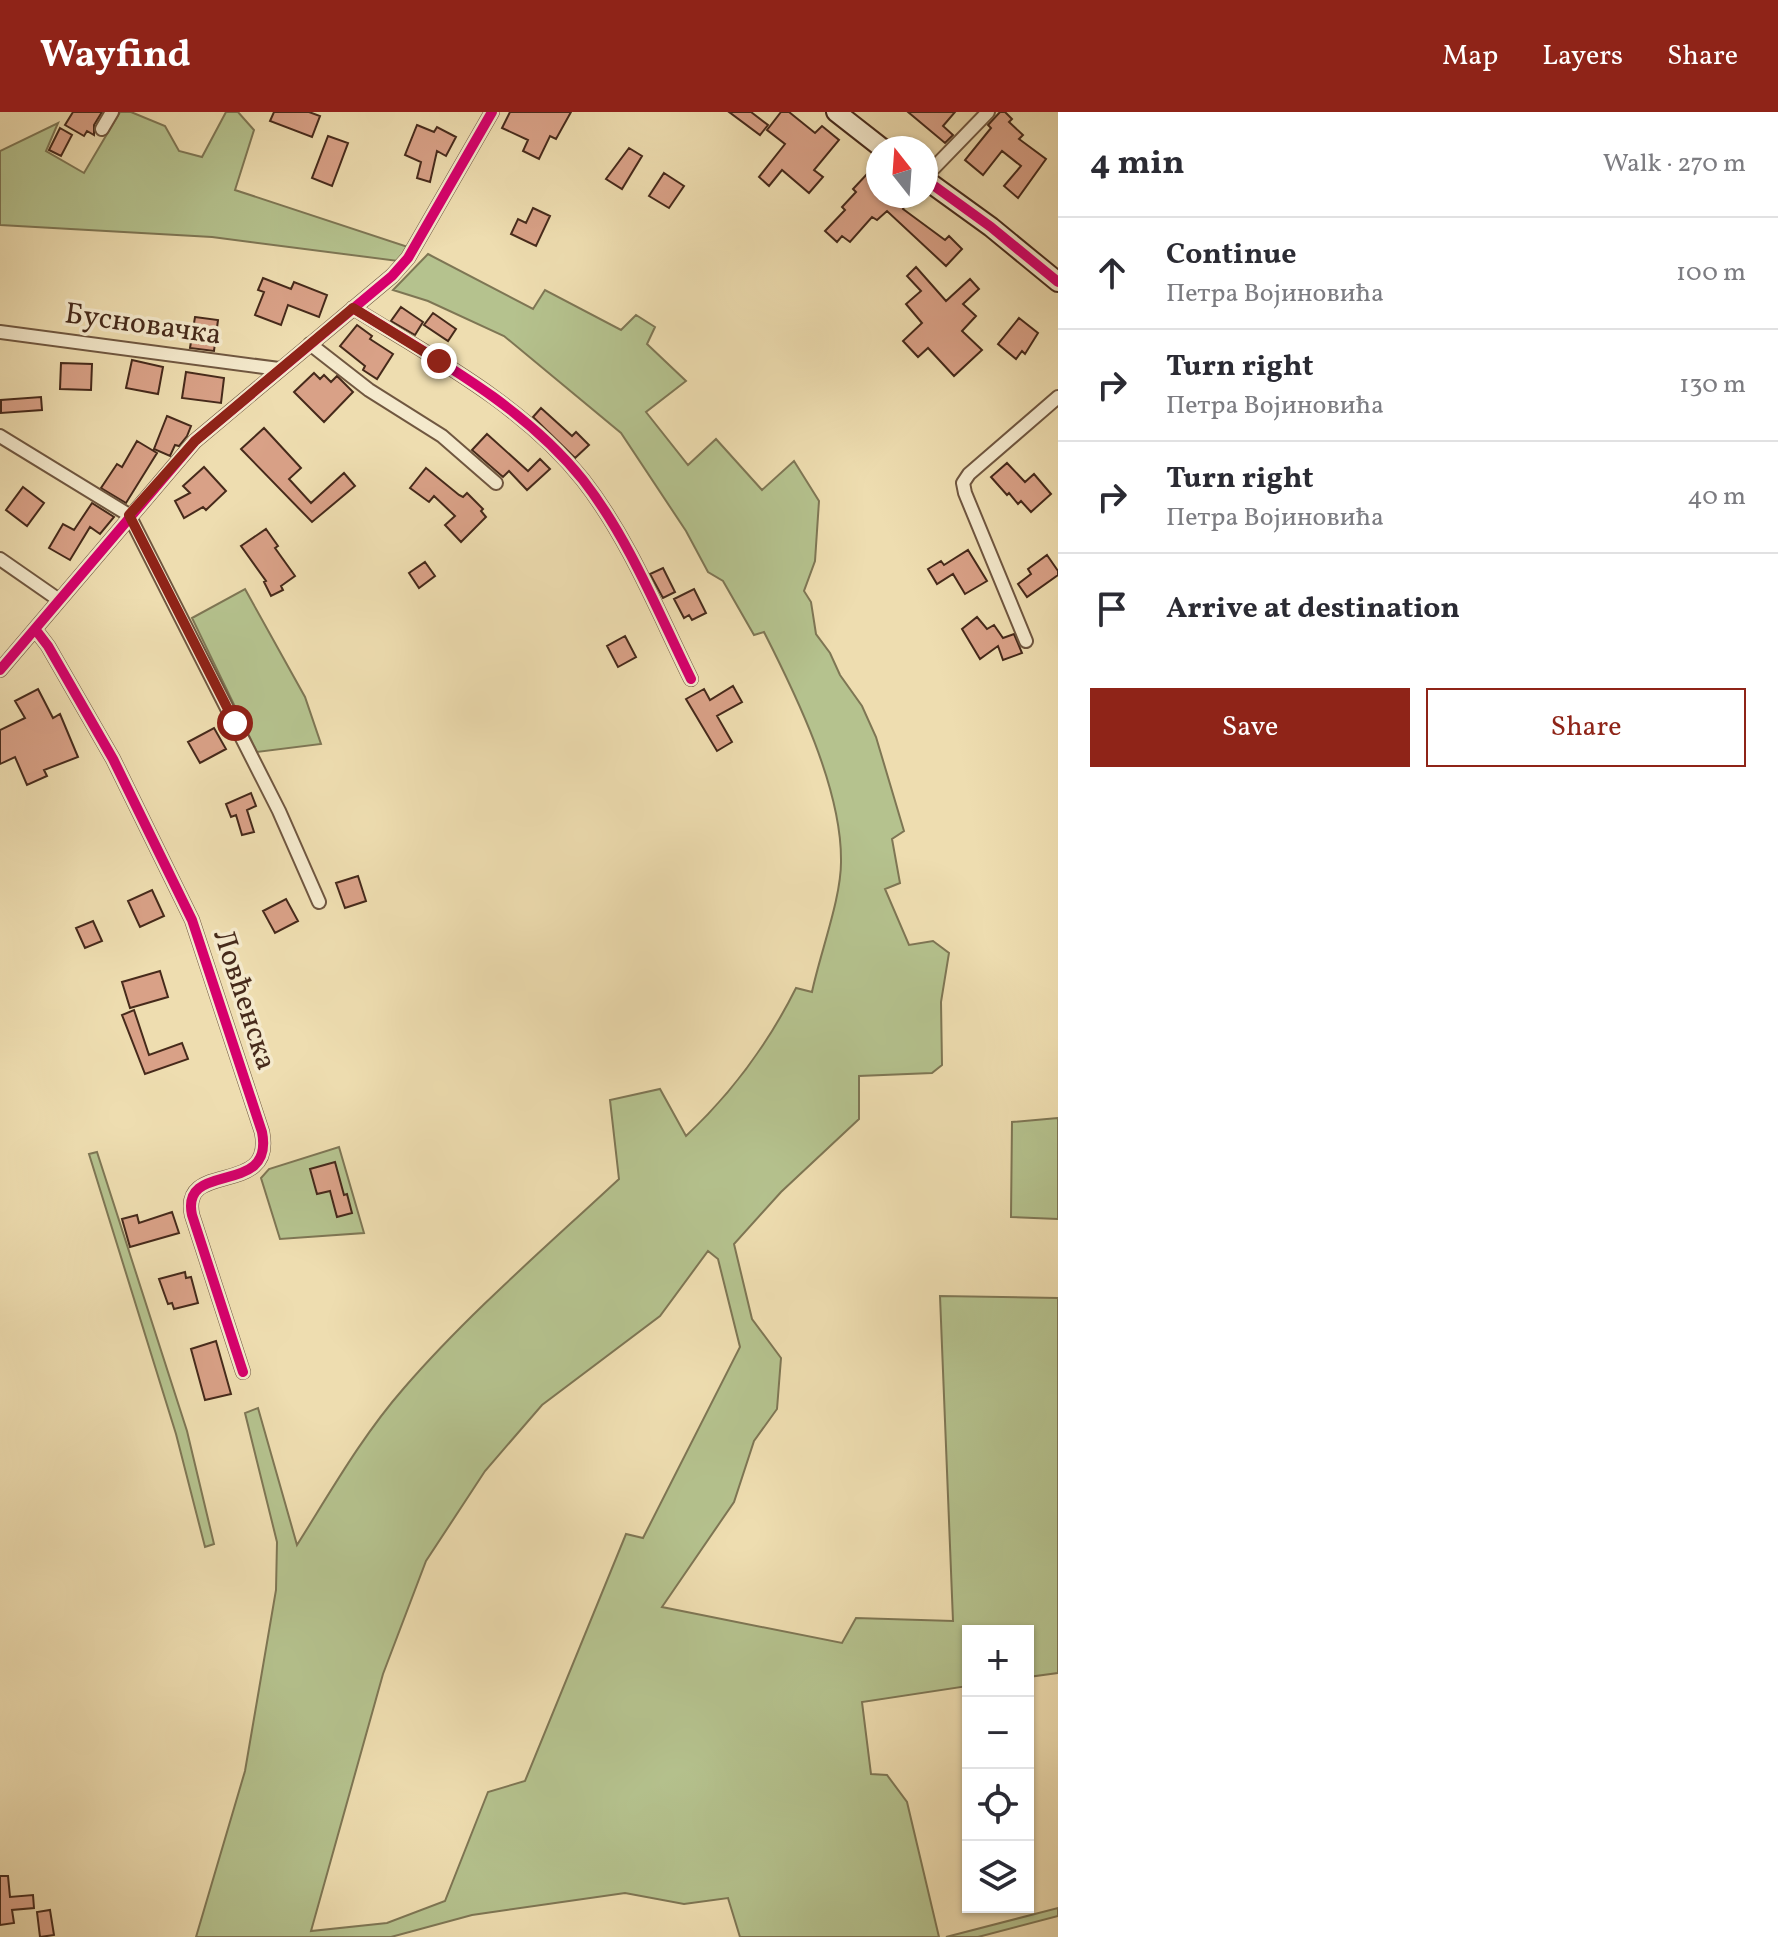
<!DOCTYPE html>
<html lang="en">
<head>
<meta charset="utf-8">
<style>
  :root { --surface:#fff; --page:#f2f2f3; --text:#2b2b33; --muted:#7c7c81; --line:#e1e1e2; --accent:#8f2418 }
  body { margin:0; font-family:Vollkorn,serif; background:var(--page); color:var(--text) }
  .controls { position:absolute; right:24px; bottom:24px; display:grid; overflow:hidden; border-radius:0px; box-shadow:0 2px 6px #0004 }
  .controls button { width:72px; height:72px; display:grid; place-items:center; padding:0; border:0; border-bottom:2px solid var(--line); background:var(--surface); color:var(--text); font:40px sans-serif }
  .compass { position:absolute; left:866px; top:24px; width:72px; height:72px; border-radius:50%; background:var(--surface); box-shadow:0 2px 6px #0004; rotate:343deg }
  .stop { position:absolute; width:24px; height:24px; margin:-18px; border:6px solid #8f2418; border-radius:50%; background:#fff }
  .stop.end { background:#8f2418; border-color:#fff; box-shadow:0 2px 8px #0008 }
  .list { margin:0; padding:0; list-style:none }
  h2 { display:flex; justify-content:space-between; align-items:center; height:104px; margin:0; padding:0 32px; font-size:34px }
  h2 small { font-size:26px; font-weight:400; color:var(--muted) }
  .list li { display:grid; grid-template-columns:52px 1fr auto; gap:24px; align-items:center; box-sizing:border-box; height:112px; padding:0 32px; border-top:2px solid var(--line) }
  .list b { display:block; font-size:30px; white-space:nowrap }
  .list p { margin:0; font-size:26px; white-space:nowrap; color:var(--muted) }
  .list em { font-size:26px; font-style:normal; color:var(--muted) }
  .actions { display:flex; gap:16px; padding:24px 32px }
  .actions a { flex:1; padding:18px 0; border:2px solid var(--accent); border-radius:0px; text-align:center; font-size:28px; color:var(--accent) }
  .actions .main { background:var(--accent); color:#fff }
  .icon { flex:none; width:44px; height:44px; fill:none; stroke:currentColor; stroke-width:2; stroke-linecap:round; stroke-linejoin:round }
  .map { position:relative; flex:none; width:1058px; height:1825px; overflow:hidden }
  header { display:flex; align-items:center; gap:48px; box-sizing:border-box; height:112px; padding:0 40px; background:var(--accent); color:#fff }
  header strong { font-size:38px }
  nav { display:flex; gap:44px; margin-inline-start:auto; font-size:28px }
  main { display:flex }
  aside { flex:1; background:var(--surface) }
  .map>svg:first-child { display:block }
</style>
</head>
<body>
<header>
<strong>Wayfind</strong>
<nav><a>Map</a><a>Layers</a><a>Share</a></nav>
</header>
<main>
<div class="map">
<svg width="1058" height="1825" viewBox="0 0 1058 1825">
  <rect width="100%" height="100%" fill="#eeddb0"/>
  <filter id="stains"><feTurbulence type="fractalNoise" baseFrequency=".0025" numOctaves="4"/><feColorMatrix values="0 0 0 0 .2 0 0 0 0 .09 0 0 0 0 .02 0 0 0 .5 -.17"/></filter>
  <radialGradient id="worn" r=".72"><stop offset=".6" stop-color="#630" stop-opacity="0"/><stop offset="1" stop-color="#630" stop-opacity=".3"/></radialGradient>
  <path fill="#b5c28e" stroke="#7e7654" stroke-width="2" fill-rule="evenodd" d="M120 0H131L165 14 179 39 202 45 226 0H238L254 18 235 78 408 135 398 149 212 125 0 113V39L58 11 46 39 84 61Z
    M428 142 533 197 545 178 621 218 636 203 655 215 647 232 686 269 646 300 688 353 716 327 762 378 794 349 819 389 815 449 804 479 811 490 816 522 830 541 840 563 862 594 876 625 904 719 892 727 900 771 885 777 909 833 933 829 949 841 941 890 942 953 932 961 859 964V1007L781 1080 734 1132 752 1207 781 1246 777 1297 754 1329 734 1390 662 1495 842 1531 856 1506 953 1509 940 1184 1058 1186V1561L1028 1565V1519H968V1574L862 1590 871 1662 887 1663 907 1690 939 1825H740L728 1786 684 1792 625 1781 472 1803 391 1825H196L245 1659 276 1478 277 1430 245 1301 258 1296 297 1433C331 1379 362 1324 404 1276 469 1201 546 1135 619 1067L610 988 660 977 686 1024C732 981 768 932 796 876L812 880C820 841 842 785 841 747 841 675 796 583 764 520L754 523 723 469 708 460 686 419 621 321 504 224 428 189 393 178ZM708 1139 718 1147 740 1235 643 1426 626 1422 525 1669 488 1680 445 1789 387 1811 311 1819 383 1562 426 1449 485 1359 542 1293 660 1204Z
    M245 477 305 585 321 632 257 640 192 506Z
    M1058 1006V1107L1011 1105 1012 1010Z
    M339 1035 364 1121 280 1127 261 1066 269 1057Z
    M97 1040 187 1319 214 1432 205 1435 176 1322 89 1042Z
    M1058 1796V1804L978 1825H946Z"/>
  <path fill="#d9a187" stroke="#462a1b" stroke-width="2" d="M73 0H102L94 13V23L87 19 84 24 65 13Z
    M274 0H309L320 4 312 25 270 9Z
    M510 0H571L556 27 550 24 539 47 523 39 528 28 502 16Z
    M729 0H751L768 13 760 23Z
    M781 0H789L815 21 822 14 839 28 814 58 823 65 809 81 782 58 769 74 759 65 785 32 767 18Z
    M908 0H955L943 14 953 23 945 31Z
    M1000 0H1005L1012 7 1009 10 1023 23 1019 27 1046 47 1018 86 1004 74 1021 54 1002 39 983 63 965 48 991 16 988 13Z
    M417 13 434 20 437 15 456 25 446 44 437 39 430 70 417 66 421 50 405 43Z
    M60 16 72 23 61 44 49 38Z
    M328 24 348 31 332 74 312 66Z
    M629 36 642 44 622 77 606 67Z
    M664 61 684 74 669 96 649 84Z
    M868 61 878 71V84H889L904 95 903 97 945 128 949 124 962 137 946 154 887 99 877 108 872 105 850 130 842 124 837 130 825 119 845 98 842 95 856 80 853 77Z
    M533 96 550 104 536 134 511 122 518 107 526 111Z
    M916 155 946 189 970 167 979 177 963 192 976 204 962 219 982 238 954 264 928 236 918 245 903 229 922 211 906 192 921 179 907 164Z
    M263 166 291 177 294 170 327 183 319 205 288 193 281 213 255 203 264 180 258 178Z
    M401 195 423 210 415 223 391 209Z
    M433 201 456 217 448 229 424 213Z
    M195 205 218 208 214 239 190 236Z
    M1019 206 1038 221 1025 242 1022 239 1016 247 998 232Z
    M357 213 372 224 370 227 393 242 377 267 363 258 365 254 340 234Z
    M132 248 163 255 158 282 126 276Z
    M61 251 92 252 91 278 60 277Z
    M186 260 224 266 221 291 182 286Z
    M314 261 320 267 324 263 331 270 337 264 353 280 324 310 294 280Z
    M41 285 42 298 1 301V288Z
    M541 296 572 324 576 320 589 333 575 346 533 305Z
    M167 304 191 314 187 324 179 334 175 333 170 344 154 337Z
    M264 316 301 356 289 367 311 391 344 361 355 374 312 410 241 337Z
    M487 322 528 359 540 347 550 357 527 378 509 359 503 365 472 338Z
    M137 329 157 341 126 391 101 376 117 352 122 355Z
    M1007 351 1025 370 1034 362 1051 382 1031 400 1021 389 1018 392 1009 381 1007 383 991 365Z
    M204 355 226 379 206 398 203 395 184 406 175 389 190 381 183 374Z
    M426 356 459 383 463 385 467 381 483 397 481 399 486 405 461 430 445 413 455 404 434 384 429 390 410 376Z
    M23 375 44 391 27 414 6 398Z
    M92 391 114 405 100 422 90 415 70 448 49 436 63 412 74 418Z
    M266 417 278 434 275 436 295 464 281 474 283 478 271 484 264 470 266 469 241 434Z
    M968 438 987 469 965 482 953 462 937 472 928 457 941 449 944 453Z
    M1047 443 1058 459V463L1027 485 1018 472 1031 462 1028 457Z
    M425 450 435 464 419 476 409 461Z
    M663 456 675 480 663 486 650 462Z
    M694 477 706 501 692 508 689 503 684 506 674 487Z
    M977 505 987 517 994 513 1003 526 1014 522 1022 541 1003 548 998 534 980 547 962 517Z
    M625 524 636 545 618 555 607 534Z
    M733 574 742 590 717 604 732 630 717 639 686 587 704 577 710 588Z
    M38 577 53 606 60 602 78 645 44 658 47 664 27 673 15 645 0 652V618L25 606 15 589Z
    M214 616 226 637 200 651 188 630Z
    M251 681 256 694 247 698 254 720 242 723 236 703 231 705 226 692Z
    M358 764 366 789 345 796 336 771Z
    M152 778 164 804 140 815 128 789Z
    M286 787 298 809 275 821 263 799Z
    M93 809 102 829 85 836 76 816Z
    M160 859 168 885 130 896 122 870Z
    M134 898 149 943 182 931 188 947 145 962 122 903Z
    M335 1050 344 1083 347 1082 352 1101 337 1105 330 1079 317 1082 310 1057Z
    M172 1100 179 1121 130 1135 122 1107 137 1103 139 1111Z
    M185 1160 186 1166 191 1165 198 1191 174 1197 172 1191 168 1192 159 1167Z
    M216 1229 231 1282 205 1288 191 1237Z
    M0 1764H8L10 1785 33 1783 34 1796 12 1798 14 1811 0 1813Z
    M50 1798 54 1823 40 1825 37 1800Z"/>
  <g fill="none" stroke-linecap="round" stroke-linejoin="round">
    <defs>
      <path id="street" d="M102 17 112 0
        M926 64 988 0
        M353 196C434 246 523 293 583 368 629 427 658 500 691 567
        M0 220 279 257
        M310 232 369 278 442 324 496 371
        M0 324 129 403 279 699 319 790
        M0 447 59 488
        M35 517 48 534 113 647 192 808 262 1020C275 1086 180 1047 192 1103L243 1260
        M1026 529 965 381 963 371 969 362 1058 285
        M0 558 195 329 392 164 408 146 492 0"/>
      <path id="secondary" d="M836 0 882 36
        M926 68 991 115 1058 170"/>
    </defs>
    <use href="#street" stroke="#705740" stroke-width="16"/>
    <use href="#secondary" stroke="#462a1b" stroke-width="22"/>
    <use href="#street" stroke="#f4e9cc" stroke-width="12"/>
    <use href="#secondary" stroke="#f4e9cc" stroke-width="18"/>
    <defs>
      <path id="cycleway" d="M926 68 991 115 1058 170
        M353 196C434 246 523 293 583 368 629 427 658 500 691 567
        M35 517 48 534 113 647 192 808 262 1020C275 1086 180 1047 192 1103L243 1260
        M0 558 195 329 392 164 408 146 492 0"/>
    </defs>
    <use href="#cycleway" stroke="#f4e9cc" stroke-width="15"/>
    <use href="#cycleway" stroke="#d6006c" stroke-width="10"/>
  </g>
  <g fill="none" stroke-linecap="round" stroke-linejoin="round">
    <path stroke="#8f2418" stroke-width="10" d="M235 611 129 403 195 329 353 196 439 249"/>
  </g>
  <g text-anchor="middle" dominant-baseline="central" stroke-width="7" stroke-linejoin="round" paint-order="stroke">
    <g font-size="30" fill="#462a1b" stroke="#f4e9cc">
      <text transform="translate(143 213) rotate(8)">Бусновачка</text>
      <text transform="translate(244 888) rotate(72)">Ловћенска</text>
    </g>
  </g>
  <rect width="100%" height="100%" filter="url(#stains)"/>
  <rect width="100%" height="100%" fill="url(#worn)"/>
</svg>
<div class="controls">
<button>+</button>
<button>−</button>
<button><svg class="icon" aria-label="locate" viewBox="0 0 24 24"><circle cx="12" cy="12" r="6"/><path d="M12 2v4M12 18v4M2 12h4M18 12h4"/></svg></button>
<button><svg class="icon" aria-label="layers" viewBox="0 0 24 24"><path d="M12 4l9 5-9 5-9-5zM3 14l9 5 9-5"/></svg></button>
</div>
<svg class="compass" viewBox="-18 -18 36 36"><path d="M0-13l5 13h-10z" fill="#e53935"/><path d="M0 13l5-13h-10z" fill="#7c7c81"/></svg>
<div class="stop" style="left:235px;top:611px"></div>
<div class="stop end" style="left:439px;top:249px"></div>
</div>
<aside>
<h2>4 min<small>Walk · 270 m</small></h2>
<ul class="list">
<li><svg class="icon" aria-label="ahead" viewBox="0 0 24 24"><path d="M12 20V5M6 11l6-6 6 6"/></svg><div><b>Continue</b><p>Петра Војиновића</p></div><em>100 m</em></li>
<li><svg class="icon" aria-label="right" viewBox="0 0 24 24"><path d="M7 20v-9h11M14 6l5 5-5 5"/></svg><div><b>Turn right</b><p>Петра Војиновића</p></div><em>130 m</em></li>
<li><svg class="icon" aria-label="right" viewBox="0 0 24 24"><path d="M7 20v-9h11M14 6l5 5-5 5"/></svg><div><b>Turn right</b><p>Петра Војиновића</p></div><em>40 m</em></li>
<li><svg class="icon" aria-label="arrive" viewBox="0 0 24 24"><path d="M6 21V4h12l-3 4 3 4H6"/></svg><div><b>Arrive at destination</b></div></li>
</ul>
<div class="actions"><a class="main">Save</a><a>Share</a></div>
</aside>
</main>
</body>
</html>
